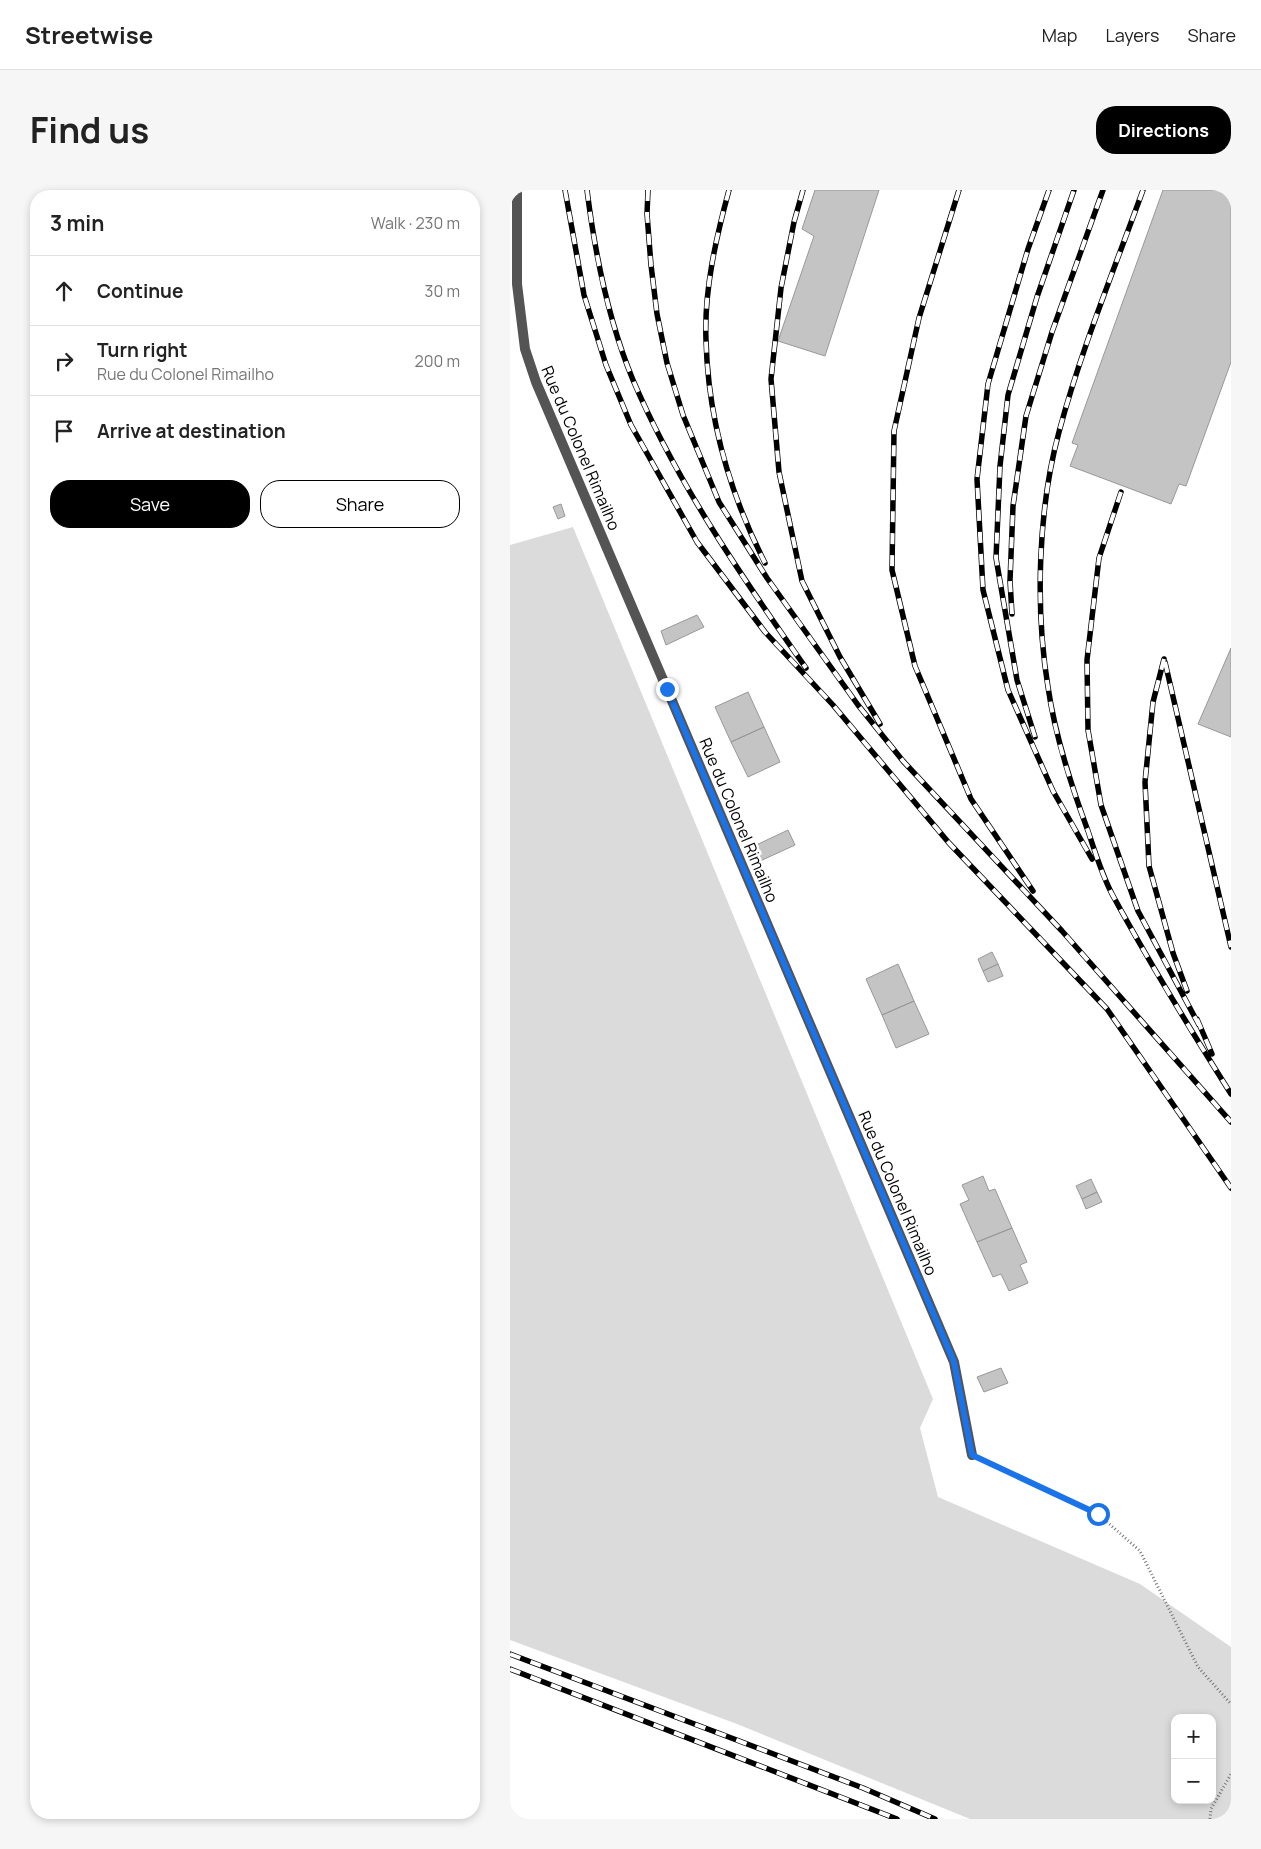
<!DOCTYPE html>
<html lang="en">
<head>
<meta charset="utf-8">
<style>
  :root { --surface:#fff; --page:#f6f6f6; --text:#222; --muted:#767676; --line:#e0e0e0; --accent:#000 }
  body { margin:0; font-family:Manrope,sans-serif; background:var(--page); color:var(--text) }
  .controls { position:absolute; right:15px; bottom:15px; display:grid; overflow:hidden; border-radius:10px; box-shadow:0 2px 8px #0003 }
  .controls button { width:45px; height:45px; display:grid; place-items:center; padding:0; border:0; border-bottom:1px solid var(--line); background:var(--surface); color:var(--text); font:25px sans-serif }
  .stop { position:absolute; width:15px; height:15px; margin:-11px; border:4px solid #1a73e8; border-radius:50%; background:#fff }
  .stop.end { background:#1a73e8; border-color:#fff; box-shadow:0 1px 5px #0008 }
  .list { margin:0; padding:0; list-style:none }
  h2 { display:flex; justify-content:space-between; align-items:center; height:65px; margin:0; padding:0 20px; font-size:21px }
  h2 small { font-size:16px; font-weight:400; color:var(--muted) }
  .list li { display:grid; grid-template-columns:32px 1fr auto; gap:15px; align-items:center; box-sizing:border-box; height:70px; padding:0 20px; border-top:1px solid var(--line) }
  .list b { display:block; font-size:19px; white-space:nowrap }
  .list p { margin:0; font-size:16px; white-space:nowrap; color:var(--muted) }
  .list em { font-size:16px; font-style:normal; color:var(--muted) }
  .actions { display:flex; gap:10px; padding:15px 20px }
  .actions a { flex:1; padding:11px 0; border:1px solid var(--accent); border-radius:20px; text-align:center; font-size:18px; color:var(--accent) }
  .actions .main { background:var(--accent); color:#fff }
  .icon { flex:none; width:28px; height:28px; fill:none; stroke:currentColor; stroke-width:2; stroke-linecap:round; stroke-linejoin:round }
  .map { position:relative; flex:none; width:721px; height:1629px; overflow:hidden; border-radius:20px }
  header { display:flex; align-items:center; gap:30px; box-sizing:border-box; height:70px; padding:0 25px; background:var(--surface); border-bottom:1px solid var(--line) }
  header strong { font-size:24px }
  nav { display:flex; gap:28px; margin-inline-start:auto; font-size:18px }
  .intro { display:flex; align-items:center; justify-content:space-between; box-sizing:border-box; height:120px; padding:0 30px }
  h1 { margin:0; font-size:35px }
  .button { padding:12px 22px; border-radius:20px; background:var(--accent); color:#fff; font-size:18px; font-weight:700 }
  main { display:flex; gap:30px; padding:0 30px }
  aside { flex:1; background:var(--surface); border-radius:20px; box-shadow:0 2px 8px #0003 }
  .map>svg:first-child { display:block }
</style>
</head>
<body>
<header>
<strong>Streetwise</strong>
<nav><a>Map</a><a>Layers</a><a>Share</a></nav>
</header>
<div class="intro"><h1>Find us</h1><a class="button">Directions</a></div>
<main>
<aside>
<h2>3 min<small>Walk · 230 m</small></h2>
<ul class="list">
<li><svg class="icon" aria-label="ahead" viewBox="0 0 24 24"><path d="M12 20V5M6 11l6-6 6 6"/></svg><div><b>Continue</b></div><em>30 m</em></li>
<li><svg class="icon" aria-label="right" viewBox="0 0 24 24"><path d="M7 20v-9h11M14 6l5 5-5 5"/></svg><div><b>Turn right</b><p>Rue du Colonel Rimailho</p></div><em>200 m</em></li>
<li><svg class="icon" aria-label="arrive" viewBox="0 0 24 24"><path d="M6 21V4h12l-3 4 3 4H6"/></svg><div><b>Arrive at destination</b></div></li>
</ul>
<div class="actions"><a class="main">Save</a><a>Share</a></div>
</aside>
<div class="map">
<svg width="721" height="1629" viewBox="0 0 721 1629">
  <rect width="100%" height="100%" fill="#fff"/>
  <path fill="#dbdbdb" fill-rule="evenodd" d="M63 337 423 1209 410 1238 428 1307 630 1394 721 1457V1629H460L227 1534 0 1450V355ZM665 1528H702V1610H665Z"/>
  <path fill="#c4c4c4" stroke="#989898" d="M305 0H369L315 166 268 151 304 46 292 39Z
    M653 0H721V172L676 296 669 294 661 314 560 276 568 255 562 253Z
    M51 314 55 326 48 329 43 317Z
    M187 425 194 437 156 455 151 441Z
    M721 458V547L688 534Z
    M238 502 254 537 221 552 205 517Z
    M254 537 270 572 238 587 221 552Z
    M278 640 285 655 248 672 242 657Z
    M482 762 488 774 473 781 468 769Z
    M388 774 404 811 372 825 356 789Z
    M488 774 493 786 478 792 473 781Z
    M404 811 419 844 386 858 372 825Z
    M473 986 479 1001 485 999 502 1038 467 1052 450 1014 459 1010 452 995Z
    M581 989 587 1002 572 1009 566 996Z
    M587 1002 592 1012 576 1019 572 1009Z
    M502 1038 517 1072 510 1075 518 1093 499 1101 491 1084 483 1087 467 1052Z
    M491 1178 498 1193 474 1202 467 1187Z"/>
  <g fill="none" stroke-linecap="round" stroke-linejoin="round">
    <path stroke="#767676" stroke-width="3" stroke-dasharray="1 2.5" stroke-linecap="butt" d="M478 1273 588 1324 630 1361 688 1477 721 1514
      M700 1629 701 1619 721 1584"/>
    <path stroke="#545454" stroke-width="10" d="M7 0V94L15 159 26 192 444 1172 462 1265"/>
    <defs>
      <path id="rail" d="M55 0 74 105 96 175 121 235 187 352 255 442 323 515 439 653 597 819 721 998
        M77 0C85 64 98 130 123 190 167 293 232 387 296 478
        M138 0 137 24 141 75 147 124 157 173 173 225 209 312 257 388 348 515 393 571 552 741 721 932
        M219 0C206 48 194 100 196 150 198 228 220 304 255 373
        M293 0 284 32 271 98 261 189 269 282 292 391 330 467 370 534
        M449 0 409 128 384 241 382 380 405 476 461 609 523 701
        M539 0 518 59 478 194 467 289 473 400 498 500 543 601 582 669
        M633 0C604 80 571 160 549 242 528 319 525 418 538 497 545 546 561 595 578 641 585 662 592 685 602 704 639 772 680 839 721 904
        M611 302 589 368 577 470 578 540 591 615 628 721 689 835
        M502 424 500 391 503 316 516 226 542 142 593 0
        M654 469 643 512 635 592 639 676 663 763 677 801
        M655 472 721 757
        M525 547 507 490 486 368 490 276 498 205 527 107 564 0
        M687 829 702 864
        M0 1464 353 1598 425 1629
        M0 1479 387 1629"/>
    </defs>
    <use href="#rail" stroke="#000" stroke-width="5.5"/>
    <use href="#rail" stroke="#fff" stroke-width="4" stroke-dasharray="11" stroke-linecap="butt"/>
  </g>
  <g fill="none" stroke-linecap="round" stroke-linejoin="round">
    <path stroke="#1a73e8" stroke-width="6" d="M157 499 444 1172 462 1265 588 1324"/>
  </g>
  <g text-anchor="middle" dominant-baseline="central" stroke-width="5" stroke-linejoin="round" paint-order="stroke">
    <g font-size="16" fill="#000" stroke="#fff">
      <text transform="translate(71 258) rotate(67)">Rue du Colonel Rimailho</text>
      <text transform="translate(229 630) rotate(67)">Rue du Colonel Rimailho</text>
      <text transform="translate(388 1003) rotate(67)">Rue du Colonel Rimailho</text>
    </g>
  </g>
</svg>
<div class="controls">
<button>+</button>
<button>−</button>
</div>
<div class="stop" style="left:588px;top:1324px"></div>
<div class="stop end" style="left:157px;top:499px"></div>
</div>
</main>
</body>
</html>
